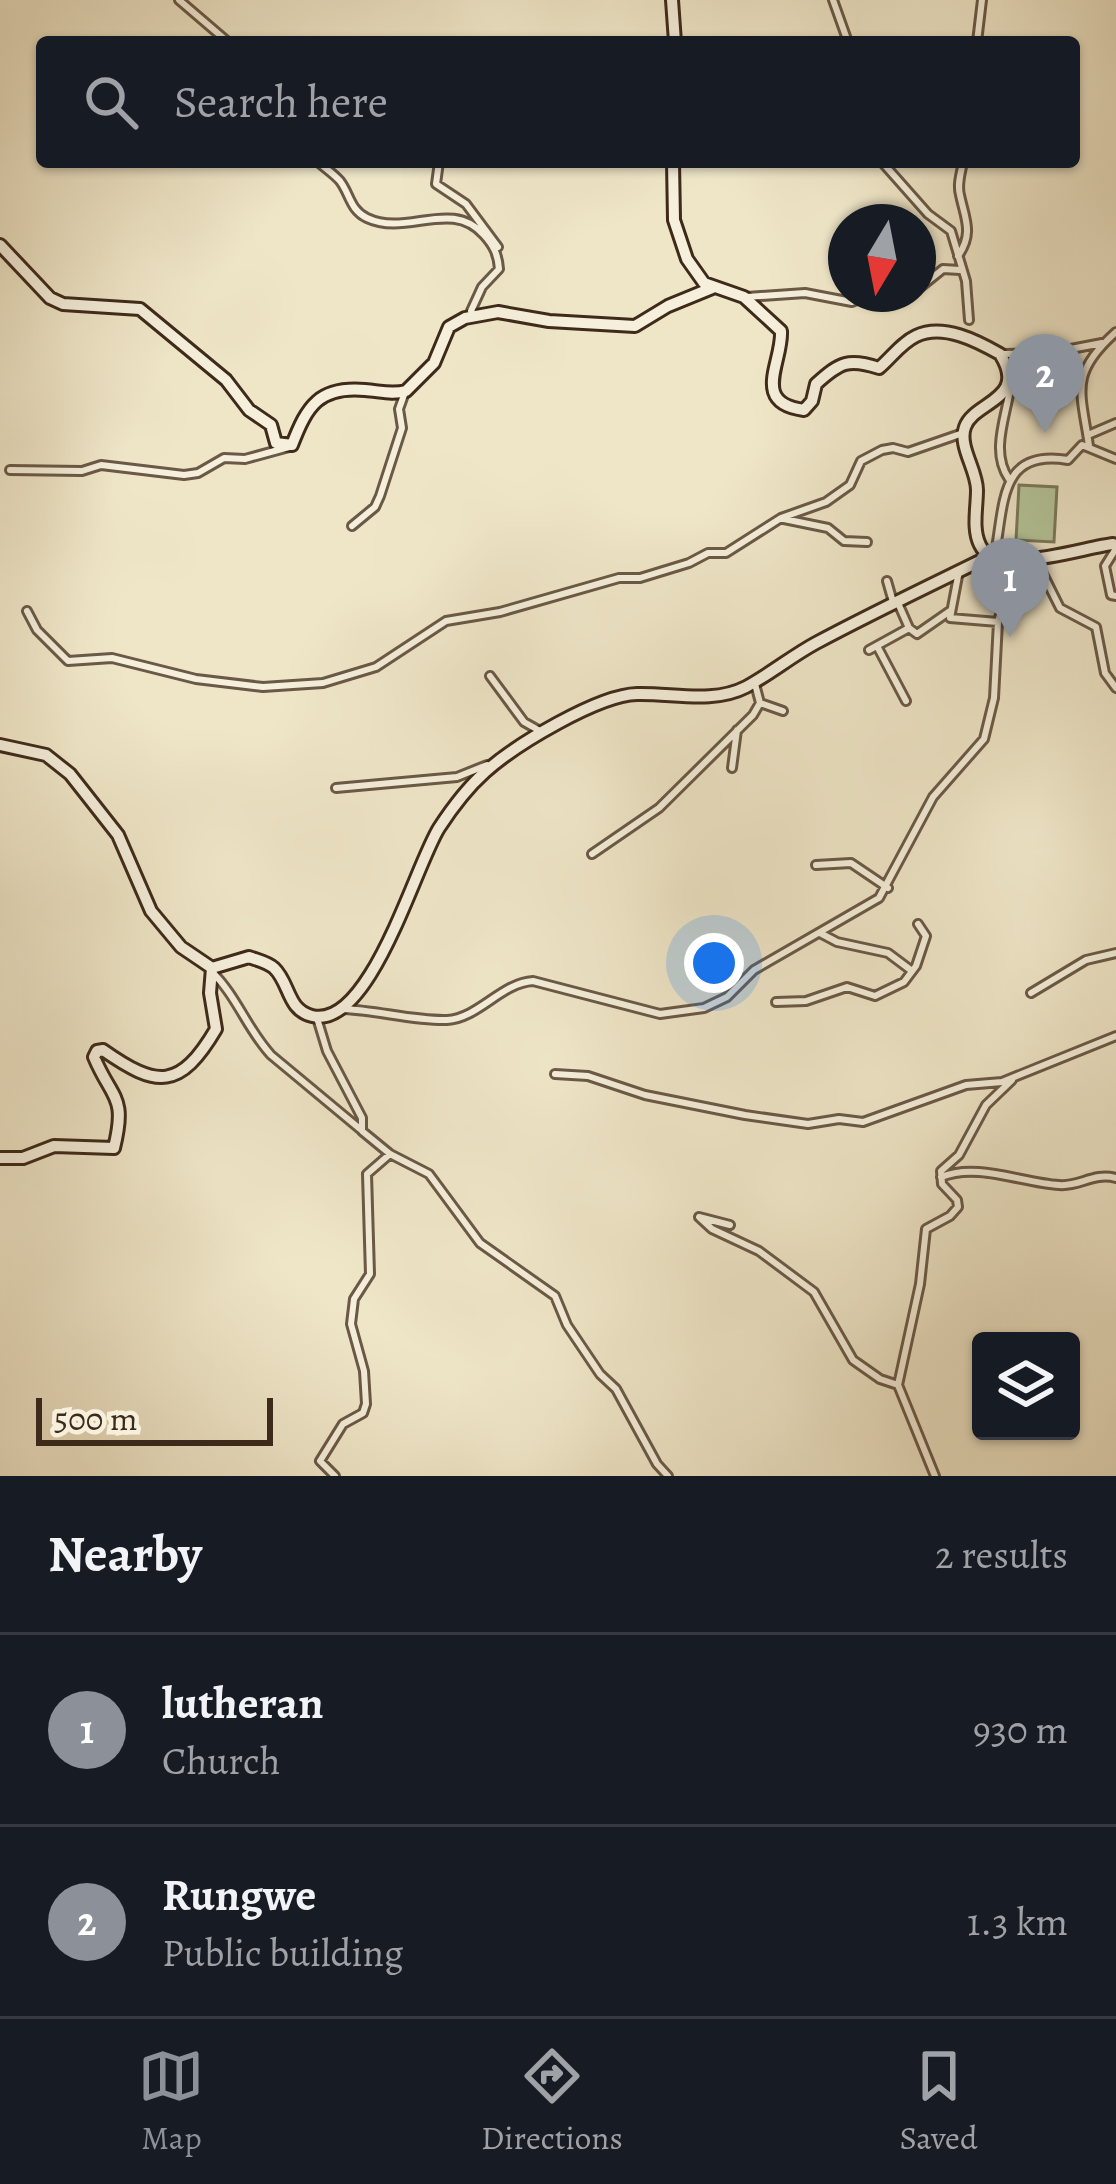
<!DOCTYPE html>
<html lang="en">
<head>
<meta charset="utf-8">
<style>
  :root { --surface:#171b24; --page:#242831; --text:#f1f3f6; --muted:#9ea1a6; --line:#363941; --accent:#8c9099 }
  body { margin:0; font-family:Alegreya,serif; background:var(--page); color:var(--text) }
  .controls { position:absolute; right:36px; bottom:36px; display:grid; overflow:hidden; border-radius:12px; box-shadow:0 3px 9px #0004 }
  .controls button { width:108px; height:108px; display:grid; place-items:center; padding:0; border:0; border-bottom:3px solid var(--line); background:var(--surface); color:var(--text); font:60px sans-serif }
  .compass { position:absolute; left:828px; top:204px; width:108px; height:108px; border-radius:50%; background:var(--surface); box-shadow:0 3px 9px #0004; rotate:190deg }
  .scale { position:absolute; left:36px; bottom:30px; width:237px; box-sizing:border-box; padding-left:12px; border:6px solid #3e2a1a; border-top:0; font-size:33px; line-height:42px; white-space:nowrap; color:#3e2a1a; -webkit-text-stroke:9px #f5efdb; paint-order:stroke }
  .you { position:absolute; left:714px; top:963px; width:42px; height:42px; margin:-30px; border:9px solid #fff; border-radius:50%; background:#1a73e8; box-shadow:0 0 0 18px #1a73e833 }
  .badge { display:grid; place-items:center; width:78px; height:78px; border-radius:50%; background:var(--accent); color:#fff; font-size:39px; font-weight:700 }
  .pin { position:absolute; translate:-50% -99px; filter:drop-shadow(0 3px 6px #0008) }
  .pin::after { content:''; position:absolute; top:63px; width:42px; height:36px; background:inherit; clip-path:polygon(0 0,100% 0,50% 100%) }
  .list { margin:0; padding:0; list-style:none }
  h2 { display:flex; justify-content:space-between; align-items:center; height:156px; margin:0; padding:0 48px; font-size:51px }
  h2 small { font-size:39px; font-weight:400; color:var(--muted) }
  .list li { display:grid; grid-template-columns:78px 1fr auto; gap:36px; align-items:center; box-sizing:border-box; height:192px; padding:0 48px; border-top:3px solid var(--line) }
  .list b { display:block; font-size:45px; white-space:nowrap }
  .list p { margin:0; font-size:39px; white-space:nowrap; color:var(--muted) }
  .list em { font-size:39px; font-style:normal; color:var(--muted) }
  .icon { flex:none; width:66px; height:66px; fill:none; stroke:currentColor; stroke-width:2; stroke-linecap:round; stroke-linejoin:round }
  .map { position:relative; flex:none; width:1116px; height:1476px; overflow:hidden }
  .search { position:absolute; background:var(--surface); box-shadow:0 3px 9px #0004; left:36px; right:36px; top:36px; height:132px; display:flex; align-items:center; gap:30px; box-sizing:border-box; padding:0 42px; border-radius:12px; color:var(--muted); font-size:45px }
  .sheet { height:540px; background:var(--surface) }
  nav { display:flex; justify-content:space-around; align-items:center; box-sizing:border-box; height:168px; border-top:3px solid var(--line); background:var(--surface); font-size:33px; color:var(--muted) }
  nav a { display:grid; justify-items:center; gap:6px }
  nav .on { color:var(--accent) }
  .map>svg:first-child { display:block }
</style>
</head>
<body>
<div class="map">
<svg width="1116" height="1476" viewBox="0 0 1116 1476">
  <rect width="100%" height="100%" fill="#efe6c8"/>
  <filter id="stains"><feTurbulence type="fractalNoise" baseFrequency=".00167" numOctaves="4"/><feColorMatrix values="0 0 0 0 .2 0 0 0 0 .09 0 0 0 0 .02 0 0 0 .5 -.17"/></filter>
  <radialGradient id="worn" r=".72"><stop offset=".6" stop-color="#630" stop-opacity="0"/><stop offset="1" stop-color="#630" stop-opacity=".3"/></radialGradient>
  <path fill="#b4c69a" stroke="#79785a" stroke-width="3" d="M1019 485 1057 487 1054 542 1016 540Z"/>
  <g fill="none" stroke-linecap="round" stroke-linejoin="round">
    <defs>
      <path id="street" d="M179 0 228 42
        M833 0 848 42
        M977 42 982 0
        M318 162C325 168 334 174 340 181 350 194 350 210 367 218 407 237 451 198 484 235 494 246 498 255 499 269L482 287 471 311 473 316
        M439 162 436 184 466 204 498 247
        M882 162 928 214 951 231 966 281 969 320
        M958 256C974 233 965 219 960 195 957 184 961 173 963 162
        M918 289 943 269 960 270
        M747 297 805 293 852 302 869 295 898 301 912 294
        M1002 354 1050 353 1102 343
        M1088 435 1116 423
        M1089 446C1081 391 1069 374 1116 332
        M10 470 82 471 101 465 184 475 198 473 224 458 245 459 289 447
        M1009 479C989 450 1008 413 1011 382
        M784 519 828 528 844 541 867 542
        M352 526 375 507 380 496 402 428 399 409 404 395
        M1115 550 1105 566 1111 595 1116 596
        M994 559C1005 507 997 448 1068 460L1082 445 1116 459
        M1030 561 1042 572 1060 608 1096 627 1105 673 1116 688
        M959 571 950 618 998 622
        M887 581 893 602
        M898 603 909 628 917 634 950 611
        M27 611 37 630 68 661 112 658 196 679 263 687 323 683 376 667 446 621 500 612 619 578H640L689 563 708 553H726L781 518 826 502 850 485 861 461 882 450 893 448 908 452 963 433
        M877 646 906 701
        M869 650 909 628
        M490 676 524 722 540 731
        M760 703 783 711
        M732 768 737 730
        M336 788 457 777 487 765
        M592 854 659 808 753 715 760 703 755 684
        M816 865 851 863 888 888
        M820 933 837 942 888 953 912 971
        M211 971C237 996 247 1029 271 1055L360 1129
        M1031 993 1086 960 1116 953
        M776 1002 806 1001 847 987 875 996 904 982 916 966 926 936 918 924
        M342 1009C377 1010 413 1021 447 1020 479 1018 501 983 533 981L660 1014 704 1008 727 997 754 970 879 898 933 797 984 739 994 698 998 622 1015 560
        M317 1018 327 1051 362 1118V1131L390 1154 429 1174 480 1243 555 1296 567 1325 600 1374 616 1389 657 1464 668 1476
        M555 1074 588 1076 645 1095 745 1115 808 1124 839 1119 863 1122 966 1085 1002 1082 1116 1036
        M941 1177C977 1162 1022 1183 1059 1185 1080 1187 1093 1172 1116 1178
        M730 1225 699 1217 712 1229 759 1251 814 1292 853 1360 880 1379 898 1385
        M335 1476 320 1461 343 1424 363 1413 366 1404 364 1371 351 1324 354 1299 370 1274 367 1174 390 1154
        M935 1476 898 1385 920 1284 926 1229 950 1216 958 1207 957 1200 942 1184 941 1171 959 1155 986 1105 1012 1080"/>
      <path id="secondary" d="M672 0 675 42
        M673 162 674 220 687 259 704 283 744 297 781 331C783 362 750 403 804 410L812 401 816 384C840 362 849 358 879 368 891 358 901 343 916 336 943 323 977 341 1000 354 1029 400 974 401 965 427 958 446 977 470 977 490 977 508 972 529 980 545 995 578 1084 547 1113 544
        M0 245 50 298 63 304 140 309 226 380 249 410 271 425 276 443 292 445C307 406 319 386 365 390 380 391 392 395 406 391L434 363 449 327 465 318 498 312 549 321 635 326 668 306 712 288
        M0 745 46 755 70 774 118 835 151 911 181 947 212 968
        M0 1158H23L54 1146 114 1148C127 1095 112 1100 94 1057L97 1051 103 1050C157 1088 180 1090 216 1029L210 993 212 968 249 957C257 960 267 962 274 968 290 983 287 1010 312 1016 370 1030 415 866 439 828 452 808 467 788 485 772 515 745 598 695 637 694 673 693 713 704 746 687 770 674 792 656 816 643 872 613 931 585 988 557"/>
    </defs>
    <use href="#street" stroke="#6a5946" stroke-width="12"/>
    <use href="#secondary" stroke="#3e2a1a" stroke-width="16"/>
    <use href="#street" stroke="#f5efdb" stroke-width="6"/>
    <use href="#secondary" stroke="#f5efdb" stroke-width="10"/>
  </g>
  <rect width="100%" height="100%" filter="url(#stains)"/>
  <rect width="100%" height="100%" fill="url(#worn)"/>
</svg>
<div class="controls">
<button><svg class="icon" aria-label="layers" viewBox="0 0 24 24"><path d="M12 4l9 5-9 5-9-5zM3 14l9 5 9-5"/></svg></button>
</div>
<svg class="compass" viewBox="-18 -18 36 36"><path d="M0-13l5 13h-10z" fill="#e53935"/><path d="M0 13l5-13h-10z" fill="#9ea1a6"/></svg>
<div class="scale">500 m</div>
<div class="you"></div>
<div class="pin badge" style="left:1010px;top:637px">1</div>
<div class="pin badge" style="left:1045px;top:433px">2</div>
<div class="search"><svg class="icon" aria-label="search" viewBox="0 0 24 24"><circle cx="10" cy="10" r="6"/><path d="M15 15l6 6"/></svg>Search here</div>
</div>
<section class="sheet">
<h2>Nearby<small>2 results</small></h2>
<ul class="list">
<li><span class="badge">1</span><div><b>lutheran</b><p>Church</p></div><em>930 m</em></li>
<li><span class="badge">2</span><div><b>Rungwe</b><p>Public building</p></div><em>1.3 km</em></li>
</ul>
</section>
<nav>
<a class="on"><svg class="icon" aria-label="map" viewBox="0 0 24 24"><path d="M3 6l6-2 6 2 6-2v14l-6 2-6-2-6 2zM9 4v14M15 6v14"/></svg>Map</a>
<a><svg class="icon" aria-label="directions" viewBox="0 0 24 24"><path d="M12 3l9 9-9 9-9-9zM9 14v-3h6M13 9l2 2-2 2"/></svg>Directions</a>
<a><svg class="icon" aria-label="saved" viewBox="0 0 24 24"><path d="M7 4h10v16l-5-4-5 4z"/></svg>Saved</a>
</nav>
</body>
</html>
